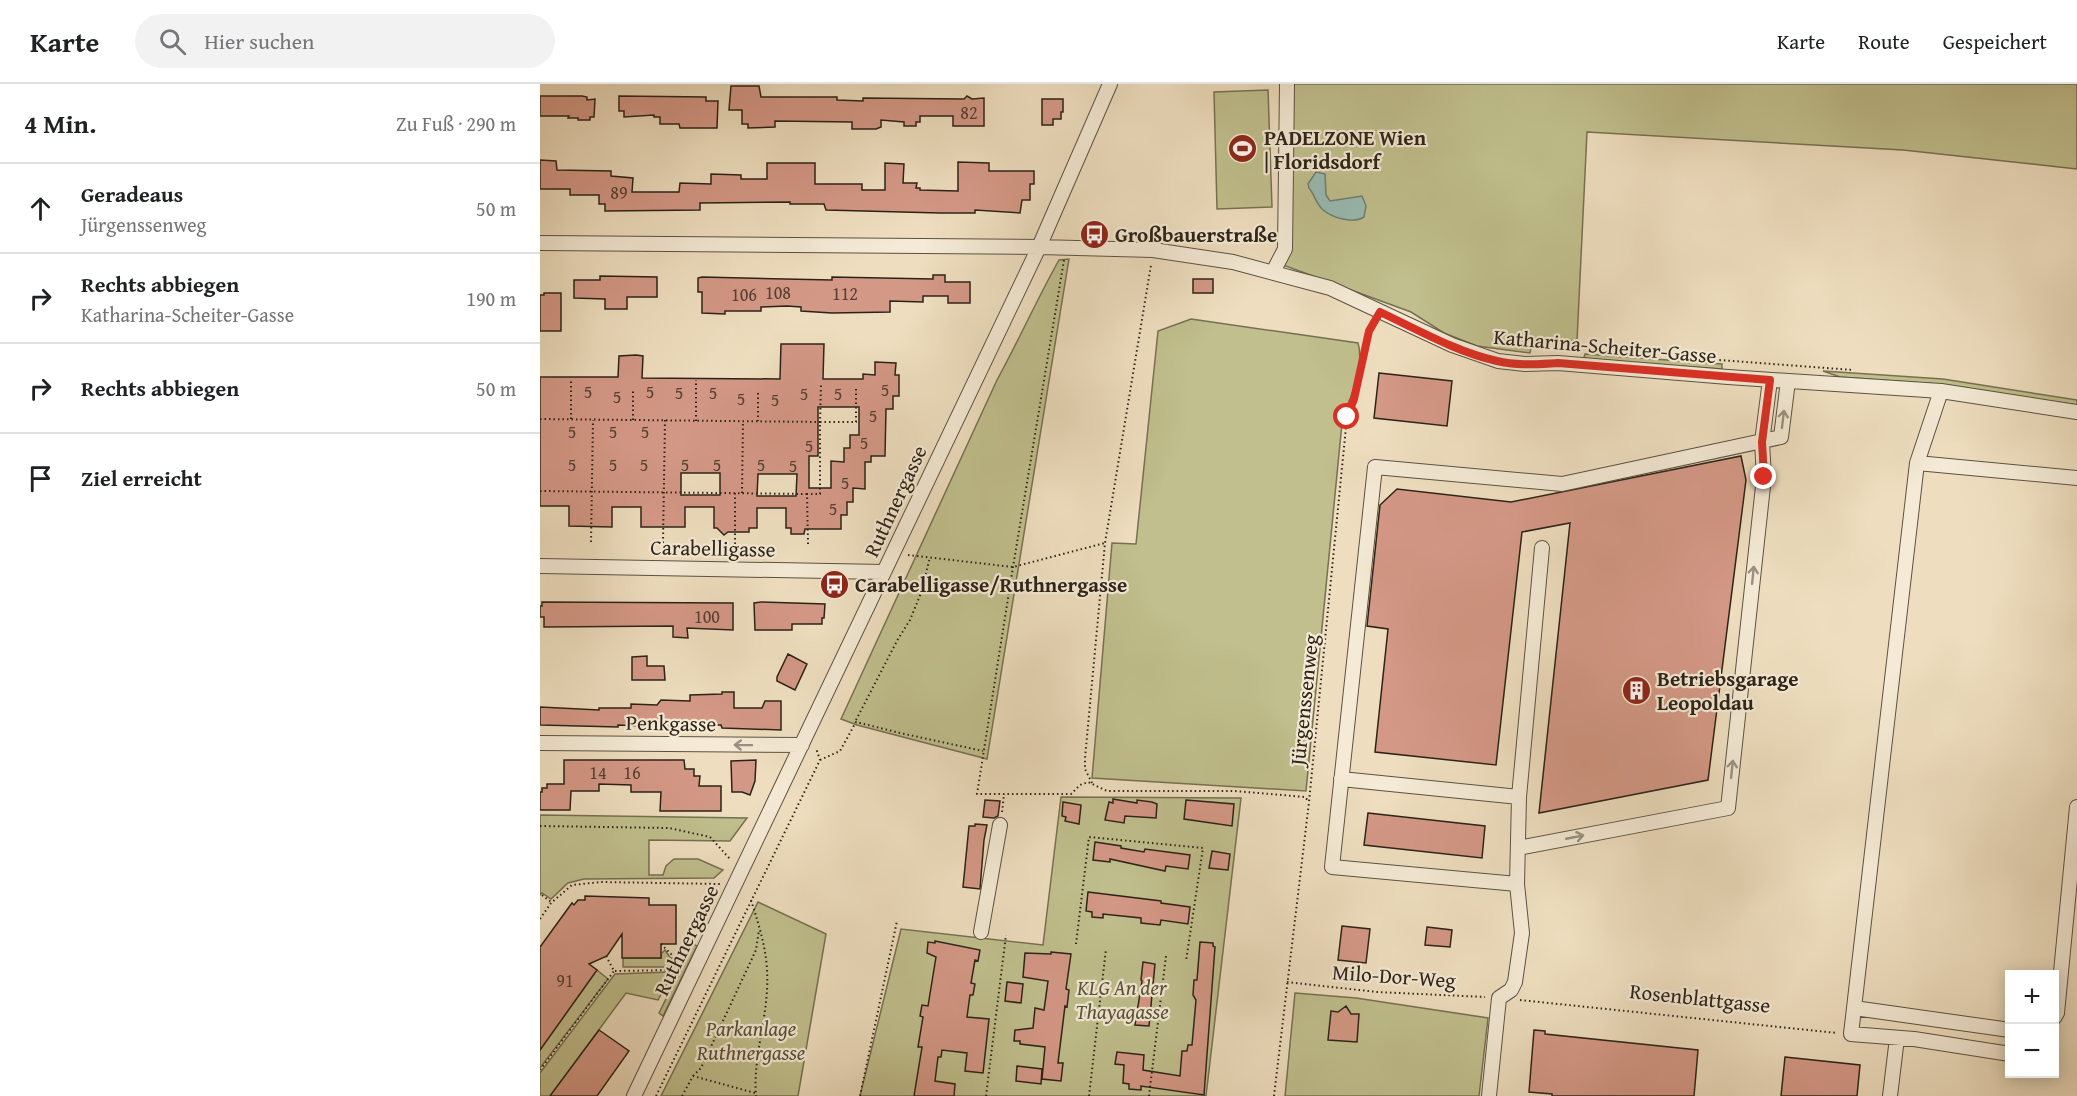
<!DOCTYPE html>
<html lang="de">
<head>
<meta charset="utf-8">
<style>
  :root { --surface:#fff; --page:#f2f2f2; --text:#202124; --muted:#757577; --line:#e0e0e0 }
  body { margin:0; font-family:"Gentium Book Plus",serif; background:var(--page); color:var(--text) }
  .controls { position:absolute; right:18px; bottom:18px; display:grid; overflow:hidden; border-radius:0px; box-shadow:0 3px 15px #0003 }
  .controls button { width:54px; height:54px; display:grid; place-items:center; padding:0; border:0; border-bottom:2px solid var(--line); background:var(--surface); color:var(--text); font:30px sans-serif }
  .stop { position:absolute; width:18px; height:18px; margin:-14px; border:4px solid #d93025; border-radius:50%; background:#fff }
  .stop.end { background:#d93025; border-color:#fff; box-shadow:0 2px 6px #0008 }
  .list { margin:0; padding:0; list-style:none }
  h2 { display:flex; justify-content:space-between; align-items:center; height:78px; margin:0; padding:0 24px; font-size:26px }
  h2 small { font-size:20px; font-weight:400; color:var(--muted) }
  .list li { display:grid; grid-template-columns:39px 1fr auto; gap:18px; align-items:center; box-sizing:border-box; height:90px; padding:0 24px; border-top:2px solid var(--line) }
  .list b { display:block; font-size:22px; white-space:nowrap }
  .list p { margin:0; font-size:20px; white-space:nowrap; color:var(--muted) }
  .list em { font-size:20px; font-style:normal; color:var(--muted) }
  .icon { flex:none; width:33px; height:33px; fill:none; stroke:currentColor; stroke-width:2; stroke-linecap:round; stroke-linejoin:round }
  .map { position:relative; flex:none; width:1537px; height:1012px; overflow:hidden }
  header { display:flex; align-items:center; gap:36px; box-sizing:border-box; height:84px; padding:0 30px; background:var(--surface); border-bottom:2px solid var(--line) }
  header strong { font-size:28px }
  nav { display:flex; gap:33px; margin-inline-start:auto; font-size:21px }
  .search { width:420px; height:54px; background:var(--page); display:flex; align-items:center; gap:15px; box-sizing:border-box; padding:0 21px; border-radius:33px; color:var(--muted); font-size:22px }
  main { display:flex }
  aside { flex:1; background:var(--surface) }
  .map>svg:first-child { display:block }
</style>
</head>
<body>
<header>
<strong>Karte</strong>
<div class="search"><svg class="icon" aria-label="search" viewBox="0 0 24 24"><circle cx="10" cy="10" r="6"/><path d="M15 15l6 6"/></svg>Hier suchen</div>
<nav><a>Karte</a><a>Route</a><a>Gespeichert</a></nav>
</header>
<main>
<aside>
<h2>4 Min.<small>Zu Fuß · 290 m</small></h2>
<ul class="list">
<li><svg class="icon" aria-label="ahead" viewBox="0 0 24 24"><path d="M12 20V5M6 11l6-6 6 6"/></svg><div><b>Geradeaus</b><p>Jürgenssenweg</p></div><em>50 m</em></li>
<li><svg class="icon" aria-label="right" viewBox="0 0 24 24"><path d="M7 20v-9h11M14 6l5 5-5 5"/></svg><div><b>Rechts abbiegen</b><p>Katharina-Scheiter-Gasse</p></div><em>190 m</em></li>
<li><svg class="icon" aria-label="right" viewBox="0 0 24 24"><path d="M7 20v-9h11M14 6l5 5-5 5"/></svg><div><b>Rechts abbiegen</b></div><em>50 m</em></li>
<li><svg class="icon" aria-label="arrive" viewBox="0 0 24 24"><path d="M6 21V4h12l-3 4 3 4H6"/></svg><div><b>Ziel erreicht</b></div></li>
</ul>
</aside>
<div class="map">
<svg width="1537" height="1012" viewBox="0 0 1537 1012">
  <rect width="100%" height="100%" fill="#eedebf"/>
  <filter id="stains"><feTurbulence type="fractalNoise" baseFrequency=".00333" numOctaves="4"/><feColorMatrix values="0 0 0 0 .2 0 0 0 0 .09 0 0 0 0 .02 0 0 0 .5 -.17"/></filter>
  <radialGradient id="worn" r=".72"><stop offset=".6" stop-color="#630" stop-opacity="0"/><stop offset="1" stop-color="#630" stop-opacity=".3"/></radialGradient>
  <path fill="#c0bf8d" stroke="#767152" stroke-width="1.5" d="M745 0H1537V85L1363 66 1047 48 1037 257 993 254 990 269 937 262 904 249 871 228 743 181Z
    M728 6 732 123 677 125 674 8Z
    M529 175 447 675 317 641 301 635 457 296C479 256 497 215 519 176Z
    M651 235 818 259C824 279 813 312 803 329L766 707 552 694 572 459 596 460 618 247Z
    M1045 270 1182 280V285L1049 276 1044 273Z
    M1283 287 1403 295 1537 316V321L1397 300 1300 293Z
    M521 713 701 714 666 1012H320L361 845 503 861Z
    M0 731 207 734 190 757 109 756V791H123L126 782 134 775H158L183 786 174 794 44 795 28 799 11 815 2 809 0 811Z
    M218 818 286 850 258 1012H121Z
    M153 860 157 862 123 932 119 929Z
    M125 866 131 875V883H83V874H121V870Z
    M57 886 68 895 0 984V966Z
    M129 888 132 891 118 916 86 909 10 1012H0V989L75 890Z
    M755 909 816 914 948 934 939 1012H745Z"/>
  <path fill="#99bcb4" stroke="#6d7f76" stroke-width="1.5" d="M776 88 785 90 786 111 790 117 822 112 826 122 824 133C813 140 792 134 782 125 776 119 774 110 769 104L768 100Z"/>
  <path fill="#d49886" stroke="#2c2318" stroke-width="1.5" fill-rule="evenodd" d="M191 2H219L221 13H297V16L323 17V14L424 15 427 12 432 15 444 14V42H413V32H380V38H376V42H364V38L341 36V43L336 45H312V38L235 37V43L208 44V40H202V26H189Z
    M0 12H42L47 13V16L55 15 54 33H50V36H38V34H28L29 32H0Z
    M79 12 166 13V17H178L177 44H140L139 40H120V33H114V31L84 33V27H79Z
    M502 15H523V28H521V35H513V41H502Z
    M0 76 16 77 17 86 71 87V92L93 94 92 108H139L140 99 171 100V90L201 91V95H227V79H275V100H322V106H345V79L364 80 363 99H377L376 104H380V106L418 107V78L449 79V87H494V100H490V116H482L480 129 435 126V129H400L286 126 284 120H250V118L160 119V126L65 127V120H59V111H30V105H0Z
    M393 191H405V198H430V219H408V212H383V218L350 217V228L292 229 261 227V223L247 222 221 223V227H185V230L162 229V208H158V194L162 193 292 196V193L393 195Z
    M60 192 117 193V213H87V225H65V215L34 214V196H60Z
    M653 195H673V209H653Z
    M4 209H21V247H0V211H4Z
    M241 260H284L283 295H323V290L335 291V278L356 279 355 291H359V312H353V325H346L345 372H331V378H325V405L313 404V418H307V431H301V445H265L264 450H251V444H246V424H217V444H209V448H188L184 451 177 444H174V423H145V443H101V423H72V443L29 442V422H0V293H78L79 272 96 271 103 272 102 294 240 295ZM278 323H319V351H310V364H304V378L291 377V404H269V372H278ZM141 389H180V411H141ZM218 390H257L256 412H217Z
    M839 289 912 297 907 342 834 334Z
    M1201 372 1206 396 1168 696 999 729 1030 439 982 448 956 681 835 668 848 545 827 542 840 421 857 405 971 418Z
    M2 518 193 519V546L147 544 148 554 133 553V542L4 543V533H0V522H2Z
    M221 518 285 520 284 534H282V540H252V546H215L214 519Z
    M248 570 267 580 255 606 237 597V593Z
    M107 572V582H124L125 596H92V573Z
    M182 608H194V624H222L225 617H241V646L182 644 181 641H156L145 642V644L78 641V643L0 641V623L59 626V624H91V620L117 621 121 616 150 617V611L182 610Z
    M24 676H144L145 685H154V692H160L159 702H181V727H120L121 708H91V701L59 700V707H31L30 726H0V708H2V704H7V700H24Z
    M216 676 215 697 210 711 202 708H192L191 677Z
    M573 715 597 719V716L612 718 617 720 616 734 585 732 584 739 565 736 569 718 573 719Z
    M445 716 460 717 458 732 454 734 443 733Z
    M646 716 694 720 692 742 644 735Z
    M523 718 541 721 539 740 525 737 526 733 522 732Z
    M828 729 945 742 942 774 824 761Z
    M435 740 447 741 444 756 440 805 423 803 429 742H435Z
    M555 758 581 762V764L604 768 605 765 650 771 648 785 626 782 625 787 570 775V778L553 776Z
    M672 767 690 770 688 786 669 784Z
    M548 808 621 817V819L650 823 648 840 621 836 620 841 601 839V834L563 830V834L552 833V828L546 827Z
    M45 812 109 814V821H136V860H121V874H82V850L67 872 49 880 57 886 0 966V863L32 819 34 821 38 816H45Z
    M802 842 830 845 826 879 798 876Z
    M887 843 912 846 910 863 885 861Z
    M395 857 440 866 438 877 435 876 431 899 435 900 433 911H430L427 933 449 935 443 989 425 987 427 969 402 966 401 973H398L395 997 415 1000 414 1012H374L382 963H378L383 933 380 932 382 921 388 922 396 873 387 869 388 858 395 859Z
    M660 858 673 859V862L675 863 664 1011 601 1002V1006L589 1005V1000L583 999 584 981 575 980 577 968 604 971 603 986 640 992 642 967H647L648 961H652L656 916 653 911 654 896H657Z
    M511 868 531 870 526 905 529 906 527 923 525 922 518 979H523L521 997 502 995 505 963 480 960V957H474L475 946 493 944 495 924 504 926 508 897 483 893 485 869 511 870Z
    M603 878 615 880 609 942 595 941 602 897 601 896Z
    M467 898 483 900 481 919 465 917Z
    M806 922 811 930H819L817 958 788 956 791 927 798 928Z
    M59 946 89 967 57 1012H10Z
    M994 946 1005 947V950L1158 966 1154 1012H1012V1010L989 1008Z
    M1245 973 1320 981 1317 1012H1241Z
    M477 982 502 985 501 1000 476 997Z"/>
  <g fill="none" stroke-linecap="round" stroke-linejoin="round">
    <defs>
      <path id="minor" d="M0 159 499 163 613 166 693 178 790 204 912 261 958 277 985 280 1018 279 1188 293 1401 307 1537 328
        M733 188 745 165 747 0
        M1377 379 1401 307
        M0 482 344 488
        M0 659 262 661
        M801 695 979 713
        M978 764 1188 724 1224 393 1222 358 1230 296
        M977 800 792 783 835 383 1022 400 1241 353 1248 297
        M441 848 460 741
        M1314 924 1470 946
        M1514 934 1517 929 1537 723
        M1470 970 1374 955 1311 950 1377 379 1537 394
        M94 1012 499 163 570 0
        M949 1012 959 914 971 906 975 898 982 849 977 800 979 713 1002 464
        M1350 1012 1357 954"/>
    </defs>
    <use href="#minor" stroke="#5c5242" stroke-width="16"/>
    <path stroke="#2c2318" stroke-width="2" stroke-dasharray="1.5 3" stroke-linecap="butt" d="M524 176 473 483 437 710H531L540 701 548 698 567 707H695L765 713 769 718
      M1139 273 1313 286
      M218 309V337
      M0 335 280 338 281 300
      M31 335V296
      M93 336V306
      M156 337V296
      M0 407 267 410
      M202 409 203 337
      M51 458 53 336
      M123 459 125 336
      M195 460V409
      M268 460 267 410H280V338H316V304
      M368 471 473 483 565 459
      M316 636 358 555 370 536 381 509 390 473
      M280 676 300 667 316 638 360 649 443 667
      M552 699 545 685V674L565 459 611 181
      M462 728 464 710
      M0 742 129 744 170 753 190 775
      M2 811 11 818
      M211 816C221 848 229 872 227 906 225 942 213 977 216 1012
      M0 835 11 819 32 801 61 798 180 800
      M121 860 132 871V886
      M536 860 549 753 663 764 646 877
      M66 872 74 887 137 886
      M747 898 837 908 945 913
      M980 916 1297 949
      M0 986 74 887
      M153 992 161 984 216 866 219 846
      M116 1012 280 676 276 664
      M142 1012 153 992 215 1009
      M320 1012 357 837
      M446 1012 466 851
      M549 1012 566 865
      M609 1012 626 872
      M734 1012 769 718 807 333 814 316 829 247 833 240"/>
    <use href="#minor" stroke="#f4ead5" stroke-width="14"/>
  </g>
  <defs><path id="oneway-shaft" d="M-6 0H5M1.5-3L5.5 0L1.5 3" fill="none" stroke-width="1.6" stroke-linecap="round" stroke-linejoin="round" transform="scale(1.5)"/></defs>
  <g stroke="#9a9080">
    <use href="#oneway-shaft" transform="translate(1243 335) rotate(-83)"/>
    <use href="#oneway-shaft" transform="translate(1213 491) rotate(-84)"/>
    <use href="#oneway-shaft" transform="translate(203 661) rotate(-179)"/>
    <use href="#oneway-shaft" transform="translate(1192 685) rotate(-84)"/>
    <use href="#oneway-shaft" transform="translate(1035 753) rotate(-11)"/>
  </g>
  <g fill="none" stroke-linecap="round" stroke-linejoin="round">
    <path stroke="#d93025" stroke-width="8" d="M807 333 814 315 829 247 840 228C878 246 917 268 957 277 977 282 998 280 1018 279L1230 296 1222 358 1224 393"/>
  </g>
  <defs>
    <symbol id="stadium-disc" viewBox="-11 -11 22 22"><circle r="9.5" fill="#8f2418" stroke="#f4ead5"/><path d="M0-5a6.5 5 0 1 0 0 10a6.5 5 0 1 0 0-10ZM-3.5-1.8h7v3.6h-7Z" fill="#fff"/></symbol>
    <symbol id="bus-disc" viewBox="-11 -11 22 22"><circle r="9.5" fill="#8f2418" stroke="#f4ead5"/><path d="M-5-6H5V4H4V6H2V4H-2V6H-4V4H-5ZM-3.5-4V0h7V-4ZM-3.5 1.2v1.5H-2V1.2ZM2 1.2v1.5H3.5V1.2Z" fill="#fff"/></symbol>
    <symbol id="building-disc" viewBox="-11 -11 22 22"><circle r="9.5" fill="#8f2418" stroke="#f4ead5"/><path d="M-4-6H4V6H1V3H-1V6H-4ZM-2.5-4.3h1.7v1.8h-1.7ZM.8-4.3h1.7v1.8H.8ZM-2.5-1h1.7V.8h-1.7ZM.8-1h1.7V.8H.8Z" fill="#fff"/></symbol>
  </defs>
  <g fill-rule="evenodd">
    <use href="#stadium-disc" x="686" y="48" width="33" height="33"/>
    <use href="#bus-disc" x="538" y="134" width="33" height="33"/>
    <use href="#bus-disc" x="278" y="484" width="33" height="33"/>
    <use href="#building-disc" x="1080" y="590" width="33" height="33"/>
  </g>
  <g text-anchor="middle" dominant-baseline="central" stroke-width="4.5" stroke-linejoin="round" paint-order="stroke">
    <g font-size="18" fill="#564034">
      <text x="429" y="28">82</text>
      <text x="79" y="108">89</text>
      <text x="238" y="208">108</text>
      <text x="305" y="209">112</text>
      <text x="204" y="210">106</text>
      <text x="345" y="305">5</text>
      <text x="48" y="307">5</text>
      <text x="110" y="307">5</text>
      <text x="139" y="308">5</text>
      <text x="173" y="308">5</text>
      <text x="264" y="309">5</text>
      <text x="298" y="309">5</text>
      <text x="77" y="312">5</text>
      <text x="201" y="314">5</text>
      <text x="235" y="315">5</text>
      <text x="333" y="331">5</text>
      <text x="32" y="347">5</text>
      <text x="73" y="347">5</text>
      <text x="105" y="347">5</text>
      <text x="324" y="358">5</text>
      <text x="269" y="361">5</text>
      <text x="32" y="380">5</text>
      <text x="73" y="380">5</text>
      <text x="104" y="380">5</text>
      <text x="145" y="380">5</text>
      <text x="177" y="380">5</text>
      <text x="221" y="380">5</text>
      <text x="253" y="381">5</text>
      <text x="305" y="398">5</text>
      <text x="293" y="424">5</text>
      <text x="167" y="532">100</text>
      <text x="58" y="688">14</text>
      <text x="92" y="688">16</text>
      <text x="25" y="896">91</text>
    </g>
    <g font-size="21" font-weight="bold" fill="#2c2318" stroke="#f4ead5" text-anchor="start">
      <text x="724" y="53">PADELZONE Wien<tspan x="724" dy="24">| Floridsdorf</tspan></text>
      <text x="575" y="150">Großbauerstraße</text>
      <text x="315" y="500">Carabelligasse/Ruthnergasse</text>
      <text x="1117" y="594">Betriebsgarage<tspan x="1117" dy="24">Leopoldau</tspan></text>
    </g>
    <g font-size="21" fill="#2c2318" stroke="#f4ead5">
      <text transform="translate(1065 262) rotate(5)">Katharina-Scheiter-Gasse</text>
      <text transform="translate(355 417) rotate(-65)">Ruthnergasse</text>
      <text transform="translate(173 464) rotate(1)">Carabelligasse</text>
      <text transform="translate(764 616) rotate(-84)">Jürgenssenweg</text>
      <text transform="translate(131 639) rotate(1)">Penkgasse</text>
      <text transform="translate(146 856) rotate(-64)">Ruthnergasse</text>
      <text transform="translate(854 892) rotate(4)">Milo-Dor-Weg</text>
      <text transform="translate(1160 914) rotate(6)">Rosenblattgasse</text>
    </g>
    <g font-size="21" font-style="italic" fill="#58523b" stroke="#f4ead5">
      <text x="582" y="903">KLG An der<tspan x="582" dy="24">Thayagasse</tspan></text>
      <text x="211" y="944">Parkanlage<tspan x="211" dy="24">Ruthnergasse</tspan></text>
    </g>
  </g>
  <rect width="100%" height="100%" filter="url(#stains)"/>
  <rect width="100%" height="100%" fill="url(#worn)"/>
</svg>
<div class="controls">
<button>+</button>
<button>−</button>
</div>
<div class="stop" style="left:807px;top:333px"></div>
<div class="stop end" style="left:1224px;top:393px"></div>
</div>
</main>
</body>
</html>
